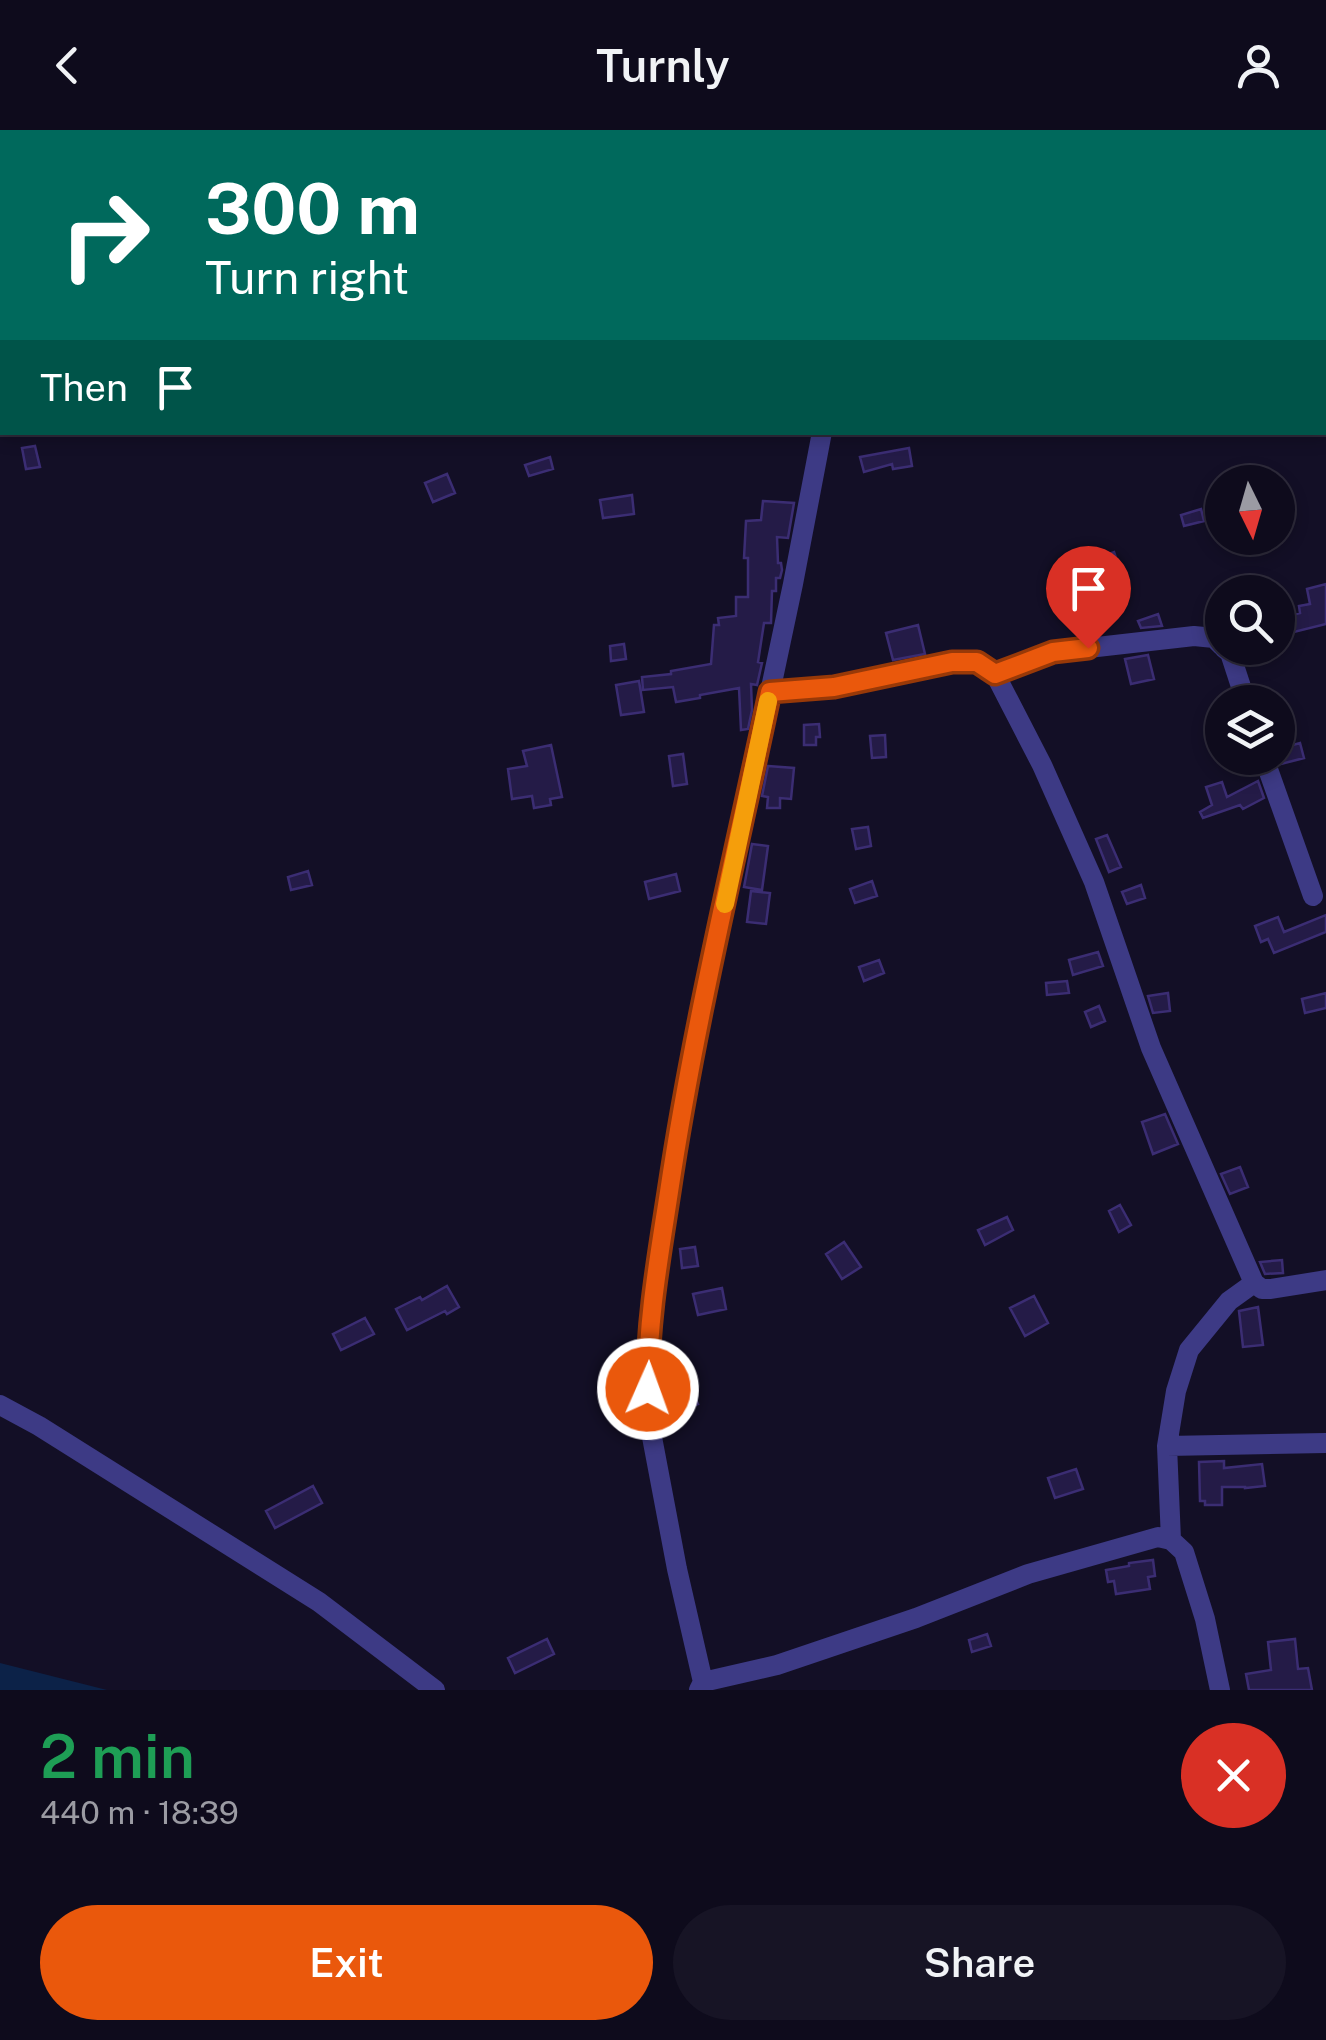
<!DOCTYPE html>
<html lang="en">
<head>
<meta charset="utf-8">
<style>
	:root { --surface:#0e0b1c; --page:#171425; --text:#f1f3f6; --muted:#9b9ba3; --line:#2e2b3b; --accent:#ea580c }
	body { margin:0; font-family:"Public Sans",sans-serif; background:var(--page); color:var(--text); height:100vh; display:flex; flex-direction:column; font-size:38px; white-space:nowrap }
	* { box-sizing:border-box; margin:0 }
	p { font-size:32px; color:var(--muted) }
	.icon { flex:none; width:55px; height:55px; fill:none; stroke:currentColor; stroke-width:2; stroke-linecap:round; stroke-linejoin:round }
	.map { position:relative; height:1560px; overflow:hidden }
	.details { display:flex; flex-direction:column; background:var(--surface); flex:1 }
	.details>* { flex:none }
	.top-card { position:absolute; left:0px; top:0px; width:1328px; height:305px; box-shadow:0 5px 15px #0003,0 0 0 2px var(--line); background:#00695c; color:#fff; overflow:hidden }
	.needle { width:65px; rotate:175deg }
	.controls { position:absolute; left:1205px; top:335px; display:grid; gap:20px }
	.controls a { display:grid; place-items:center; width:90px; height:90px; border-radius:50%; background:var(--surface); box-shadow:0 5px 15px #0003,0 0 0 2px var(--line); font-size:50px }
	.pin { position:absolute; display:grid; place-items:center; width:85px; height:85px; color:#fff; margin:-102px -42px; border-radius:50% 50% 50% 0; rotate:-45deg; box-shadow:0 0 10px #0007 }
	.pin .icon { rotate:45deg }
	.me { position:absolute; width:110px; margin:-55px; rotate:2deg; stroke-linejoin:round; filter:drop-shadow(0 0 8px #0008) }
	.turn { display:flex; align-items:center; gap:35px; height:210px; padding:0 40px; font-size:45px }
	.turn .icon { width:130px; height:130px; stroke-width:2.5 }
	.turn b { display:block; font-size:70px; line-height:85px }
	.then { display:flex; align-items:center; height:95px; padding:0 40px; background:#0003; gap:20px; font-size:38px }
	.round { display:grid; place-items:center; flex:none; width:105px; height:105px; border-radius:52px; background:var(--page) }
	.overview { display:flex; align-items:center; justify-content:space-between; height:170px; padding:0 40px }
	h1 { font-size:60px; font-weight:600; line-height:75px; color:#1e9e55 }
	.action { display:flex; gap:20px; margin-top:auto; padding:20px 40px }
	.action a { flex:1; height:115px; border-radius:60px; background:var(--accent); color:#fff; font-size:40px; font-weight:600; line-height:115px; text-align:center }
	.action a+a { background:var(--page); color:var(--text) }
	header { display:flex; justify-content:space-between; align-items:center; height:130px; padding:0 40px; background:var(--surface); font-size:45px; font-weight:600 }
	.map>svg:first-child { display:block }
</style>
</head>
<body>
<header><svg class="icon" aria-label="back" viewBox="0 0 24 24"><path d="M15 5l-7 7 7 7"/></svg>Turnly<svg class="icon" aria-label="person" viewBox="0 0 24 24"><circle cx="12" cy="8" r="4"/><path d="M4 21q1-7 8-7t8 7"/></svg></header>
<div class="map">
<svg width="1326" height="1560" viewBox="0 0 1326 1560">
	<rect width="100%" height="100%" fill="#130f26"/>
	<!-- water -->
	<path fill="#0c2248" d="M0,1533l107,27h-107z"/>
	<!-- building -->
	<path fill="#241b47" stroke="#3b2d73" stroke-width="2.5" d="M35,316l5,21 -14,2 -4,-21z
		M909,318l3,18 -19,3 -1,-5 -28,8 -4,-15z
		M550,327l3,12 -24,7 -4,-11z
		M447,344l8,19 -22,9 -8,-19z
		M632,365l2,19 -31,4 -3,-18z
		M763,371l31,2 -6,35 -11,-1 1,26h3l1,7 -2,8h-4v13h-4l-1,32h-7l-6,39 4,1 -5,22 -6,-1 1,26 -4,19 -7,1 -2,-42 -39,7v3l-24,4 -3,-15 -30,3 -1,-13 29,-3v-3l40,-7 3,-39h5l-1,-7 18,-2v-19h12v-39h-4l2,-37 15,-1z
		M1201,379l3,12 -20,5 -3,-11z
		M1114,422l6,18 -12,4 -5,-18z
		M1326,454v40l-48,12v-18l22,-5 -1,-7 11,-2 -3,-15z
		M1158,484l4,12 -21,2 -3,-7z
		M918,495l7,29 -32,6 -7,-27z
		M624,514l2,15 -15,2 -1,-15z
		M1148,525l6,24 -23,5 -6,-25z
		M639,551l5,31 -23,3 -5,-30z
		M819,594l1,13h-4v8h-12v-20z
		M885,605l1,22 -14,1 -2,-22z
		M1300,613l4,15 -23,6 -3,-15z
		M551,615l11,52 -12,2 1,6 -17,3 -2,-12 -20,3 -4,-30 19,-3 -4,-15z
		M683,624l4,30 -14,2 -4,-30z
		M768,636l26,2 -3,31 -11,-1v10h-13l1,-11 -6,-1z
		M1258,651l6,17 -21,11 -3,-4 -37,13 -3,-6 12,-7 -6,-18 16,-5 5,15z
		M868,697l3,19 -15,3 -4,-20z
		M1107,705l14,32 -12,5 -13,-33z
		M752,714l16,2 -6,44 -18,-3z
		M308,741l4,14 -21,5 -3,-13z
		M676,744l4,17 -31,8 -4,-17z
		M872,751l5,15 -22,7 -5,-14z
		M1141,755l4,13 -18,6 -5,-12z
		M751,761l19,2 -4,31 -19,-2z
		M1326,785v17l-52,21 -6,-14 -7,3 -6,-16 23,-9 6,15z
		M1098,822l5,14 -30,9 -4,-15z
		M879,830l5,13 -20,8 -5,-14z
		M1067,851l2,12 -22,2 -1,-12z
		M1168,863l2,18 -17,2 -5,-17z
		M1326,863v15l-21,5 -3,-14z
		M1099,876l6,15 -14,6 -6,-15z
		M1165,984l13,30 -25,10 -11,-32z
		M1240,1037l8,20 -18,7 -9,-20z
		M1120,1075l11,20 -12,7 -10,-21z
		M1007,1087l6,13 -28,15 -7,-15z
		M844,1112l17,25 -19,12 -16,-25z
		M695,1117l3,19 -16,2 -2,-19z
		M1282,1130l1,13 -18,1 -5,-12z
		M447,1156l12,21 -12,7 -2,-3 -38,19 -11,-21 24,-12 2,3z
		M722,1158l4,21 -28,6 -5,-21z
		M1034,1166l14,27 -23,13 -15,-28z
		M1258,1177l5,38 -20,2 -4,-36z
		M365,1188l9,16 -33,16 -8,-16z
		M687,1250l11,24 -25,10 -11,-24z
		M1224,1331v7l38,-4 3,22 -20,2v-1h-23v18h-17v-4h-5l-1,-39z
		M1076,1339l7,20 -28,9 -7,-20z
		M313,1356l9,17 -47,25 -9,-17z
		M1153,1430l2,16 -7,1 2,12 -34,5 -2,-13 -6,1 -2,-12 23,-4v-3z
		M987,1504l4,12 -19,6 -3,-12z
		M547,1509l7,15 -39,19 -7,-15z
		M1295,1509l3,30 10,-1 4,22h-63l-3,-16 25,-4 -3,-28z"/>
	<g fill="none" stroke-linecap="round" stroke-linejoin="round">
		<!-- minor -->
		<path stroke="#3d3a85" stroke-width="20" d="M893,2v-2
			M1224,518l6,5 16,49
			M995,544l58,-22 141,-16 20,2 8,8
			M770,562l63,-5 118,-25 26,-1 18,13 47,91 52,117 57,166 103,235 8,6h9l55,-9
			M1264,628l49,138
			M0,1275l39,21 280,176 116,88
			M1167,1316l159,-3
			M1171,1410l-4,-94 9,-55 13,-41 40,-49 25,-18
			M703,1552l74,-17 139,-47 112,-44 130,-37 13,3 13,12 21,67 15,71
			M699,1560l4,-8 -26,-113 -29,-153 -1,-54 10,-84 24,-166 112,-528 29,-152"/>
	</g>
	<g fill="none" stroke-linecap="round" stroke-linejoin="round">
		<!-- route casing -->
		<g stroke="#983908" stroke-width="25">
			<path id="route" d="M648,1259c-1,-66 11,-132 21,-197 25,-168 66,-334 101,-500l64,-5 118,-25h25l18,12 58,-22 35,-4"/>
		</g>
		<!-- route -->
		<use href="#route" stroke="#ea580c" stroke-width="18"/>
		<!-- slow -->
		<path stroke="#f59e0b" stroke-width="18" d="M725,774l43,-203"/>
	</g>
</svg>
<div class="controls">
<a><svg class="needle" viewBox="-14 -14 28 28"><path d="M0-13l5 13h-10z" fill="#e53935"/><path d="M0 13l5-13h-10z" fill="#9b9ba3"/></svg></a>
<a><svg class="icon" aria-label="search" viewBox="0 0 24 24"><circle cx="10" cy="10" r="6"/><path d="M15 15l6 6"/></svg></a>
<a><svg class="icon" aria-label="layers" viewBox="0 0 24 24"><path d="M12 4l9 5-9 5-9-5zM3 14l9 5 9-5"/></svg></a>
</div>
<div class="pin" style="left:1088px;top:518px;background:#d93025"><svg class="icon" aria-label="arrive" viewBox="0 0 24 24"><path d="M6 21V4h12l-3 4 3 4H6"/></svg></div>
<svg class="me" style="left:648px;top:1259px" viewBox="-20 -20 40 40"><circle r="17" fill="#ea580c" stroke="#fff" stroke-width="3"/><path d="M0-11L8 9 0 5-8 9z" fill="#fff"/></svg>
<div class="top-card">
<div class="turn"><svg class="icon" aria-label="right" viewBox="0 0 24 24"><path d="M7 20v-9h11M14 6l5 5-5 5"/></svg><div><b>300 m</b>Turn right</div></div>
<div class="then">Then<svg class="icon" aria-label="arrive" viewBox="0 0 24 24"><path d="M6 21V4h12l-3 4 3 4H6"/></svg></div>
</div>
</div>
<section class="details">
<div class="overview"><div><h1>2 min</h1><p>440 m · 18:39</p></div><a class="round" style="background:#d93025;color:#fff"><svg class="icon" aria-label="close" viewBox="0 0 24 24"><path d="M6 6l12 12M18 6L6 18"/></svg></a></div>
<div class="action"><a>Exit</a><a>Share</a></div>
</section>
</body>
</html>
